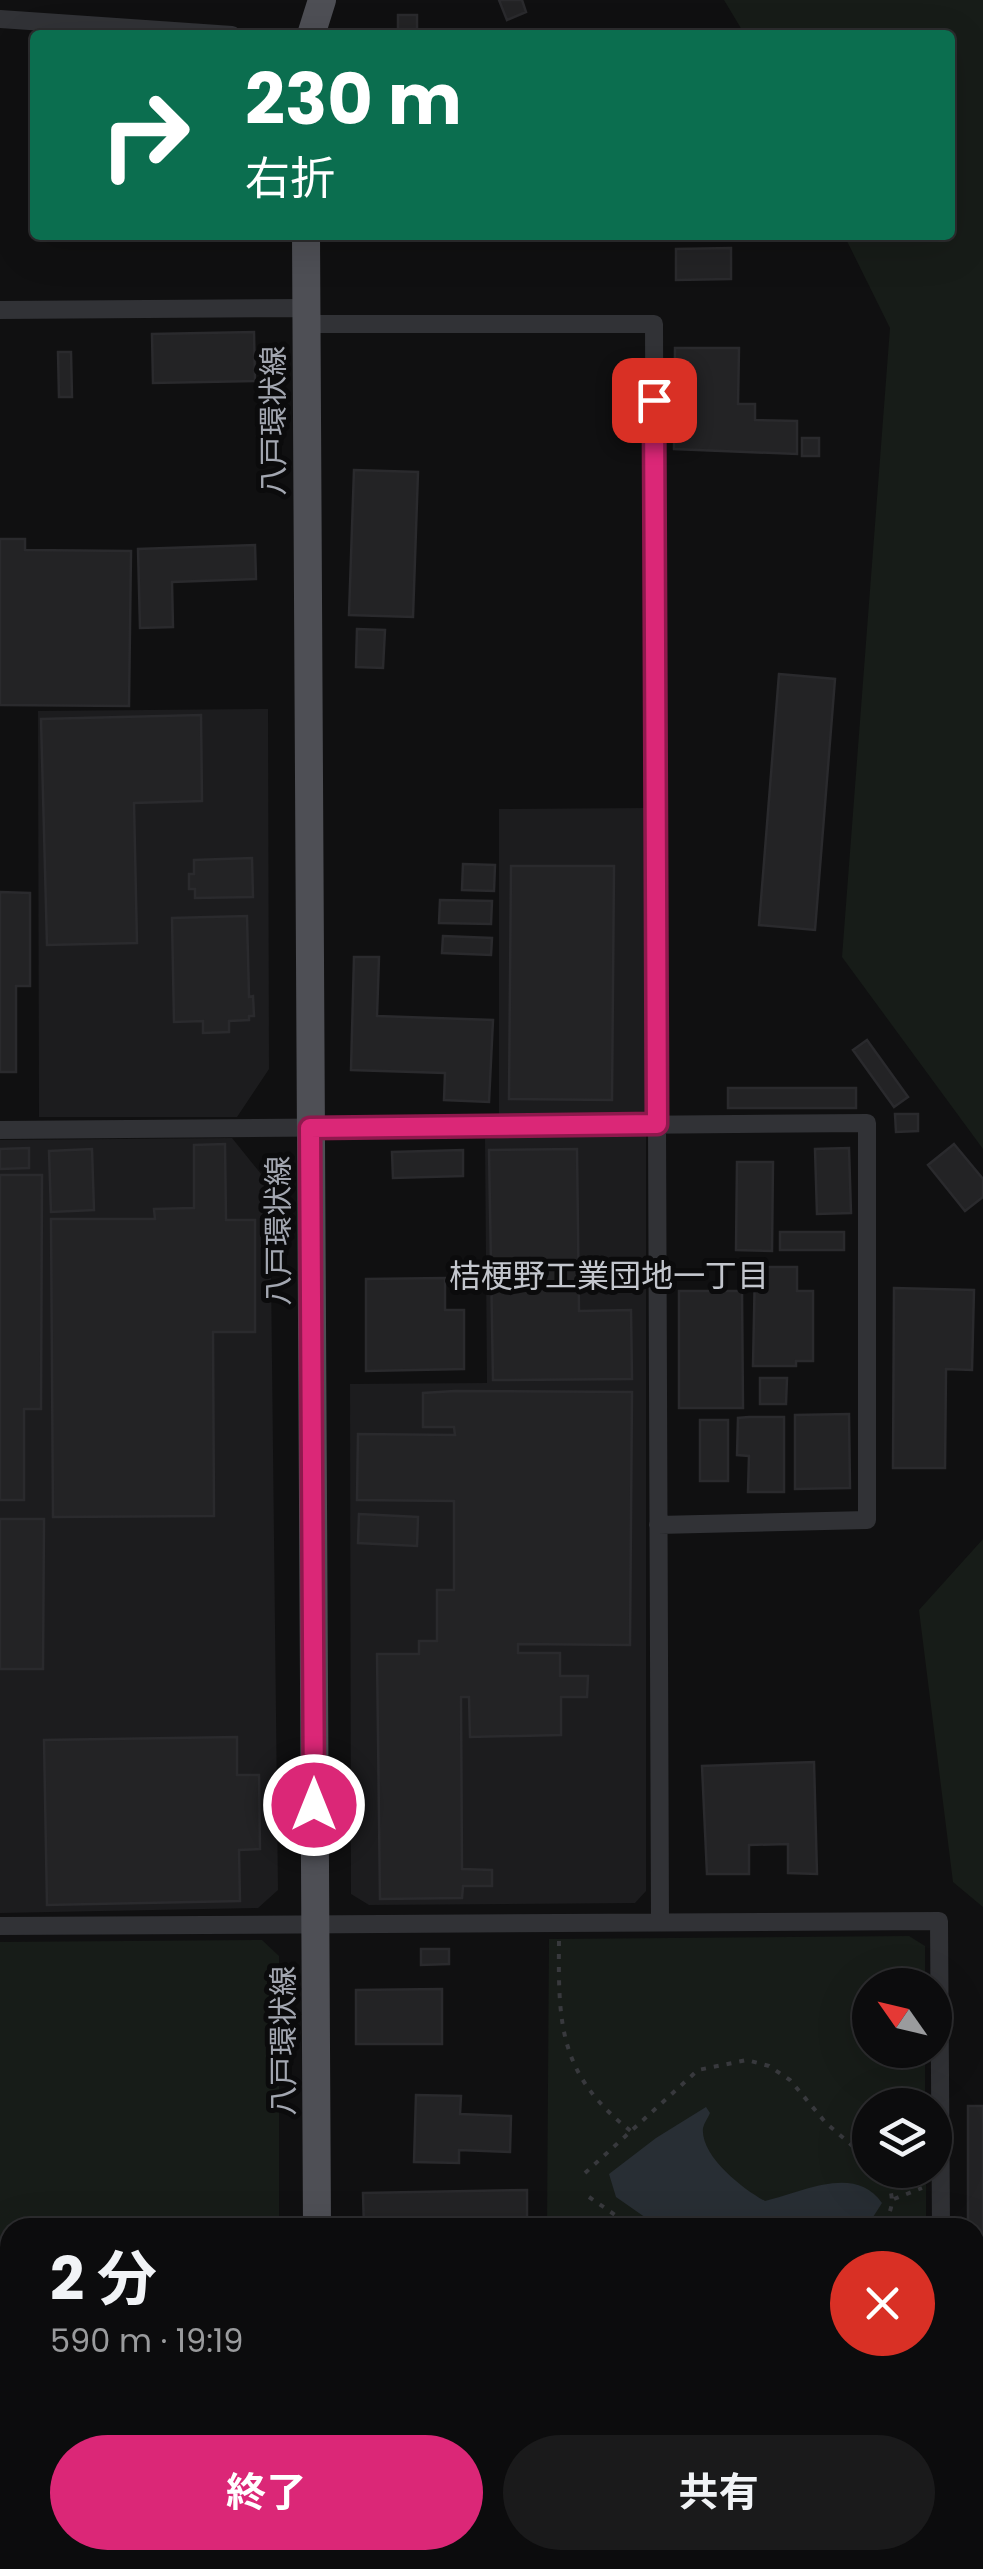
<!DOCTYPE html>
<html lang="ja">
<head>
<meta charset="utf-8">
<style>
	:root { --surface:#0c0c0d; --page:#1a1a1b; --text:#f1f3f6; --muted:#9a9b9d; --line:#2c2c2e; --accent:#db2777 }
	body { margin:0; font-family:Poppins,"Noto Sans JP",sans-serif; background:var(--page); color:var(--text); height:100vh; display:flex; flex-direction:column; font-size:38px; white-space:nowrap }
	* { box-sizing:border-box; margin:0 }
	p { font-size:32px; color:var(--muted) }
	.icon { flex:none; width:55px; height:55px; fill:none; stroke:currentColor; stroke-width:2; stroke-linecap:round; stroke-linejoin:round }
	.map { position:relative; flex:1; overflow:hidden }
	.drawer { position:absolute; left:0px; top:2218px; width:985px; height:352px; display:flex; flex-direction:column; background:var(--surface); border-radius:30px 30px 0 0; box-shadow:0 10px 40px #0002,0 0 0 2px var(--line) }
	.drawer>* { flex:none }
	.hud { position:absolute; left:30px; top:30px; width:925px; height:210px; border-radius:10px; box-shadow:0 10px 40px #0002,0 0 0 2px var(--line); background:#0b6e4f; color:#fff; overflow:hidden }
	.needle { width:65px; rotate:304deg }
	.fabs { position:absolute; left:852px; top:1968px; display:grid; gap:20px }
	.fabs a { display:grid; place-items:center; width:100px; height:100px; border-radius:50%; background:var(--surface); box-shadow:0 10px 40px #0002,0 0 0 2px var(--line); font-size:50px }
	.pin { position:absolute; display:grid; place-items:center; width:85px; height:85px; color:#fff; margin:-42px; border-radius:20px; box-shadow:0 5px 15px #0006 }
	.me { position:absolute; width:110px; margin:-55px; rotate:0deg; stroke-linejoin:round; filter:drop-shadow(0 0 8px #0008) }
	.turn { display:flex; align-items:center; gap:35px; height:210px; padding:0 50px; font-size:45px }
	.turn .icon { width:130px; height:130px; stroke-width:2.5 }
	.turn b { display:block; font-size:70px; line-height:85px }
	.round { display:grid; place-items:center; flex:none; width:105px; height:105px; border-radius:52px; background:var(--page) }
	.summary { display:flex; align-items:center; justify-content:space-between; height:170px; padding:0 50px }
	h1 { font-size:60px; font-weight:700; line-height:75px }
	.button { display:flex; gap:20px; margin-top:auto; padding:20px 50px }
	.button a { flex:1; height:115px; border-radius:60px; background:var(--accent); color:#fff; font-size:40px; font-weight:700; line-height:115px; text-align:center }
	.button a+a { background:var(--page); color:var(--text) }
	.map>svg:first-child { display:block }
</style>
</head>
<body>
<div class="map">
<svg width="983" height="2569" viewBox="0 0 983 2569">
	<rect width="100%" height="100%" fill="#101011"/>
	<!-- built -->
	<path fill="#1c1c1e" d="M268,709l1,360 -32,48h-198l-1,-406z
		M646,808v1083l-11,12 -266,2 -18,-11 -1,-510 137,-1 -2,-244 14,-1v-329z
		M232,1138l38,47 8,705 -20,18 -258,5v-773z"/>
	<!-- green -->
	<path fill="#171c18" d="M724,0h259v1149l-141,-192 48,-629 -46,-93h106v-200h-205z
		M983,1539v368l-30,-25 -34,-272z
		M909,1936l16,10v39h-55v65h55v55h-55v65h56v57l-379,1 2,-289z
		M262,1940l17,16v271l-269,1v332h163l-7,9h-166v-627z"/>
	<!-- water -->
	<path fill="#282e34" d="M706,2107l4,6c-2,5 -6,10 -7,15 -3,28 41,62 62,73 39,-9 90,-37 117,2l-16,25 -207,-1 -43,-30 -7,-23 47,-36z"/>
	<!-- building -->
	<path fill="#232325" stroke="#2a2a2d" stroke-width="2.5" d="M499,0h23l4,12 -19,8z
		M398,15h19v20h-19z
		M731,248v31l-55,1v-31z
		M254,332l1,49 -102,2 -1,-49z
		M675,348h64l-1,56h17v16l42,1v33l-123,-5z
		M58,352h13l1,45h-13z
		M802,438h17v18h-17z
		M354,470l64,2 -5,145 -64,-2z
		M0,539h25v11l106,1 -2,155 -129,-1z
		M255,545l1,34 -84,3 1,45 -33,1 -2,-79z
		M357,629l28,1 -2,38 -27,-1z
		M779,674l56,5 -20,251 -56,-5z
		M201,715l1,86 -68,2 3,140 -90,2 -6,-226z
		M252,858l1,39 -58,1v-9h-6v-15h5v-14z
		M463,864l32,1 -1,26 -32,-1z
		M511,866h103l-2,234 -103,-1z
		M0,892l30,1v93h-14v86h-16z
		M440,900l52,1 -1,23 -52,-1z
		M247,916l2,81 4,-1 1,20h-5v4l-20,1v11l-26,1v-12l-29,1 -2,-104z
		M443,936l49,2 -1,17 -49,-2z
		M354,957h25l-2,59 116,4 -4,82 -45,-2 1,-27 -94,-3z
		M867,1040l41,57 -14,10 -41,-57z
		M728,1088h128v20h-128z
		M895,1114h23v17l-22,1z
		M225,1144l1,76h29v112h-42l1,184 -161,1 -2,-298h104l-1,-10 40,-1v-63z
		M954,1144l29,35v18l-18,14 -37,-46z
		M29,1148v20l-29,1v-20z
		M849,1148l2,65 -34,1 -2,-65z
		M92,1149l2,61 -43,2 -2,-61z
		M577,1149l2,162 52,-1 1,69 -139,1 -4,-230z
		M463,1150v26l-70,2 -1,-26z
		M737,1162h36l-1,89 -36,-1z
		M0,1175h42l-1,234h-17v91h-24z
		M780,1232h64v18h-64z
		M755,1267h42v24h16v70h-17v5h-43z
		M445,1278v32h19v59l-98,2v-92z
		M894,1288l80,2 -2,80 -26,-1 -1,99h-52z
		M679,1291h63l1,117h-64z
		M760,1378h27l-1,26h-26z
		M455,1391l177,1 -2,253 -112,-1v9h42v23h28l-1,21h-26v38l-91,2 -1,-40h-8l1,172 30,1v16h-29l-1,12 -82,1 -3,-245h42v-13h18v-51h17v-89l-97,-1 1,-66 97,1 -1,-8h-31v-34z
		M849,1414l1,74 -55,1v-74z
		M749,1417h35v75h-36l1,-36 -12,-1 1,-37z
		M700,1420h28v61h-28z
		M359,1514l59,3 -1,29 -59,-3z
		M0,1519h44l-1,150h-43z
		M237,1737v38h22l1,74 -21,1 1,51 -193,4 -3,-165z
		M814,1762l3,112 -29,-1v-29l-39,1v29h-42l-5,-108z
		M421,1949h28v15l-28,1z
		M442,1989v55h-86v-54z
		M416,2095l45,1 -1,18 51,2 -1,36 -51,-2v13l-45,-1z
		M968,2106h15v146h-8v-24h-7z
		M527,2190v38h-163l-1,-35z"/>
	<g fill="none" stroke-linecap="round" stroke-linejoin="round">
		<!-- path -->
		<path stroke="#38393d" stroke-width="4" stroke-dasharray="5 8" stroke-linecap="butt" d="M559,1941c-1,86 1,135 73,191
			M880,2170c14,22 17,35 1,58
			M585,2173l113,-103 49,-10 22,6 21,14 36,43 44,38
			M589,2197l45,31
			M894,2199l28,-11"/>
		<!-- minor -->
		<path stroke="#313236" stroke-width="18" d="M0,19l232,16
			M0,310l305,-2
			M305,324h349l6,1597
			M0,1130l867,-7v397l-209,5
			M0,1926l939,-5 2,307
			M944,2560v9"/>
		<!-- primary -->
		<path stroke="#4e4f55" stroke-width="28" d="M311,35l11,-35
			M306,235l11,1993
			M318,2560v9"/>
	</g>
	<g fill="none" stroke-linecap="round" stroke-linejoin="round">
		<!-- route casing -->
		<g stroke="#8e194d" stroke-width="25">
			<path id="route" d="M314,1805l-4,-677 347,-4 -3,-724"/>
		</g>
		<!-- route -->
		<use href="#route" stroke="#db2777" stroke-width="18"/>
	</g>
	<g text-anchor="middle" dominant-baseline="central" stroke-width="10" stroke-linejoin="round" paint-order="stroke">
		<!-- street labels -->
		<g font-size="30" fill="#a3a7b1" stroke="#0b0b0c">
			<text transform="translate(273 421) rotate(-90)">八戸環状線</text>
			<text transform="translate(278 1231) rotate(-90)">八戸環状線</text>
			<text transform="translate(283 2041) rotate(-90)">八戸環状線</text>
		</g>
		<!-- neighbourhood labels -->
		<g font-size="32" fill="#c3c6cd" stroke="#0b0b0c">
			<text x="609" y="1275">桔梗野工業団地一丁目</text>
		</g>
	</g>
</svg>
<div class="fabs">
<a><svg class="needle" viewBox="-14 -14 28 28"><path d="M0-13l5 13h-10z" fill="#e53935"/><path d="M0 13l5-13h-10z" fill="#9a9b9d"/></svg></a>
<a><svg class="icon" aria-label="layers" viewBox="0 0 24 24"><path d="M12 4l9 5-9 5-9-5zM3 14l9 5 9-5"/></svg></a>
</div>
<div class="pin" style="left:654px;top:400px;background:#d93025"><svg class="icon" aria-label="arrive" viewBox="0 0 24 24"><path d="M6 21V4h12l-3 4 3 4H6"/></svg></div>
<svg class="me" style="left:314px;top:1805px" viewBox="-20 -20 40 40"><circle r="17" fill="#db2777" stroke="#fff" stroke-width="3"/><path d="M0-11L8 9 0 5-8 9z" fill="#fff"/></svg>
<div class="hud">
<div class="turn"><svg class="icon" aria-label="right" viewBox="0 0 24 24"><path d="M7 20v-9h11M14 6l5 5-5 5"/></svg><div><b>230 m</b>右折</div></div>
</div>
<section class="drawer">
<div class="summary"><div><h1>2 分</h1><p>590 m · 19:19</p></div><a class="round" style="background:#d93025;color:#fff"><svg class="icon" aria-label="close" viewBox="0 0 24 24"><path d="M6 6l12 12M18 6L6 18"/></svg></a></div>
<div class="button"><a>終了</a><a>共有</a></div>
</section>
</div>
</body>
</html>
